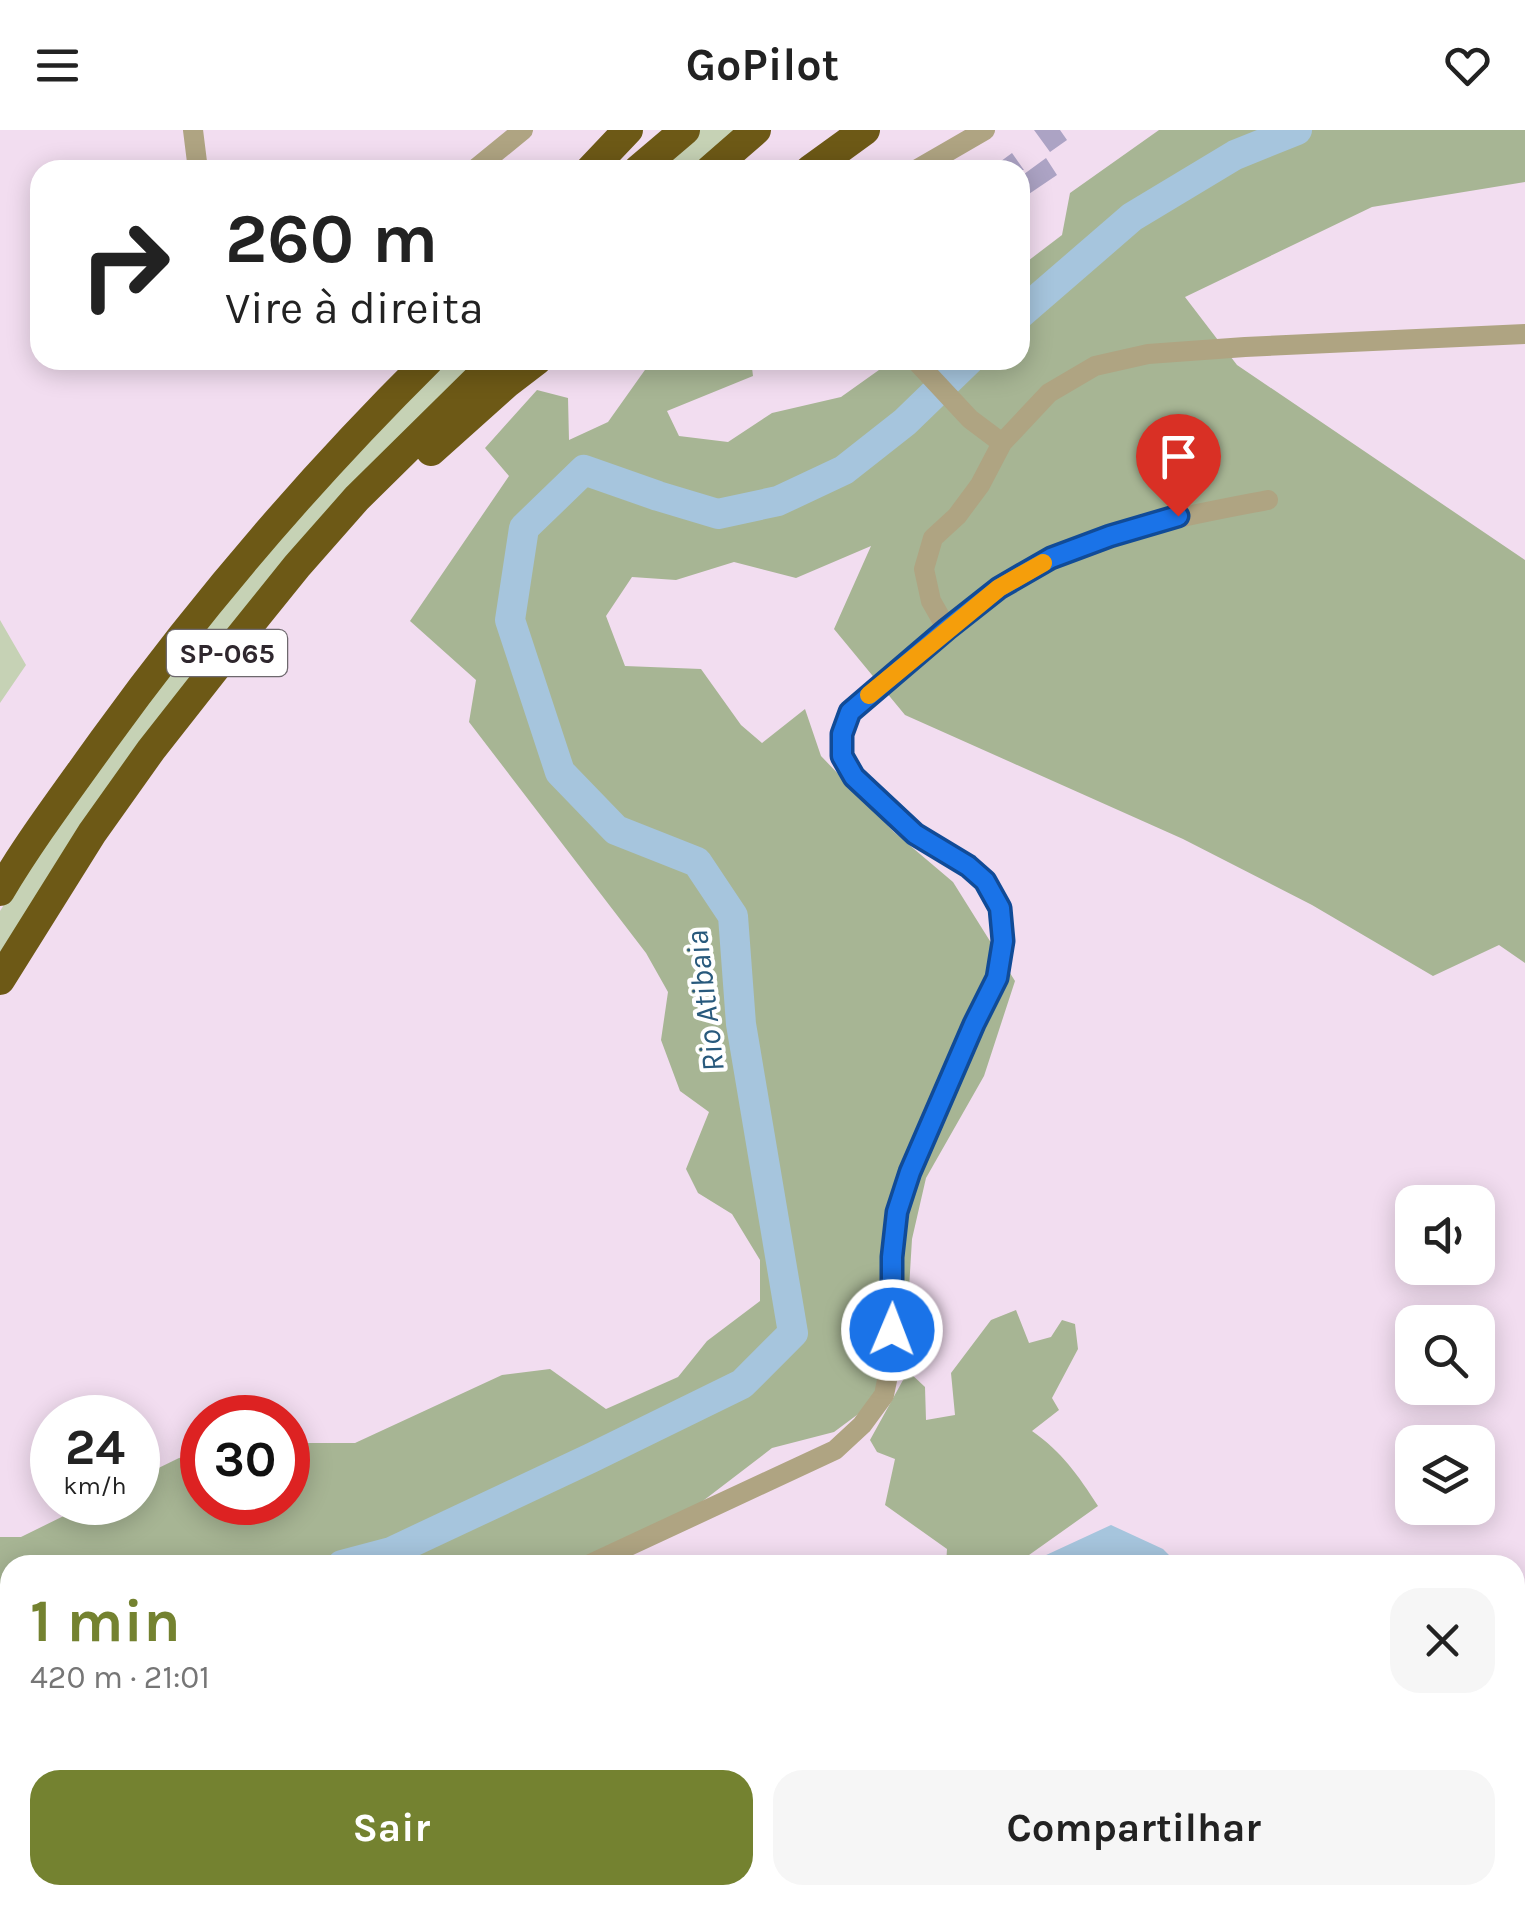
<!DOCTYPE html>
<html lang="pt">
<head>
<meta charset="utf-8">
<style>
	:root { --surface:#fff; --page:#f6f6f6; --text:#222; --muted:#767676; --accent:#748230 }
	body { margin:0; font-family:Karla,sans-serif; background:var(--page); color:var(--text); height:100vh; display:flex; flex-direction:column; font-size:38px; white-space:nowrap }
	* { box-sizing:border-box; margin:0 }
	p { font-size:32px; color:var(--muted) }
	.icon { flex:none; width:55px; height:55px; fill:none; stroke:currentColor; stroke-width:2; stroke-linecap:round; stroke-linejoin:round }
	.map { position:relative; flex:1; overflow:hidden }
	.sheet { position:absolute; left:0px; top:1425px; width:1525px; height:350px; display:flex; flex-direction:column; background:var(--surface); border-radius:30px 30px 0 0; box-shadow:0 5px 25px #0003 }
	.sheet>* { flex:none }
	.hud { position:absolute; left:30px; top:30px; width:1000px; height:210px; border-radius:30px; box-shadow:0 5px 25px #0003; background:#fff; color:var(--text); overflow:hidden }
	.buttons { position:absolute; left:1395px; top:1055px; display:grid; gap:20px }
	.buttons a { display:grid; place-items:center; width:100px; height:100px; border-radius:20px; background:var(--surface); box-shadow:0 5px 25px #0003; font-size:50px }
	.speed { position:absolute; left:30px; top:1265px; display:flex; gap:20px; font-size:50px; font-weight:700; text-align:center }
	.speed>* { display:grid; place-content:center; width:130px; height:130px; border-radius:50%; background:var(--surface); box-shadow:0 5px 25px #0003; line-height:1 }
	.speed small { font-size:25px; font-weight:400 }
	.speed .limit { border:15px solid #d22; background:#fff; color:#111 }
	.pin { position:absolute; display:grid; place-items:center; width:85px; height:85px; color:#fff; margin:-102px -42px; border-radius:50% 50% 50% 0; rotate:-45deg; box-shadow:0 0 10px #0007 }
	.pin .icon { rotate:45deg }
	.me { position:absolute; width:110px; margin:-55px; rotate:1deg; stroke-linejoin:round; filter:drop-shadow(0 0 8px #0008) }
	.turn { display:flex; align-items:center; gap:35px; height:210px; padding:0 30px; font-size:45px }
	.turn .icon { width:130px; height:130px; stroke-width:2.5 }
	.turn b { display:block; font-size:70px; line-height:85px }
	.round { display:grid; place-items:center; flex:none; width:105px; height:105px; border-radius:30px; background:var(--page) }
	.headline { display:flex; align-items:center; justify-content:space-between; height:170px; padding:0 30px }
	h1 { font-size:60px; font-weight:700; line-height:75px; color:var(--accent) }
	.button { display:flex; gap:20px; margin-top:auto; padding:20px 30px }
	.button a { flex:1; height:115px; border-radius:30px; background:var(--accent); color:#fff; font-size:40px; font-weight:700; line-height:115px; text-align:center }
	.button a+a { background:var(--page); color:var(--text) }
	header { display:flex; justify-content:space-between; align-items:center; height:130px; padding:0 30px; background:var(--surface); font-size:45px; font-weight:700 }
	.map>svg:first-child { display:block }
</style>
</head>
<body>
<header><svg class="icon" aria-label="menu" viewBox="0 0 24 24"><path d="M4 6h16M4 12h16M4 18h16"/></svg>GoPilot<svg class="icon" aria-label="heart" viewBox="0 0 24 24"><path d="M12 20l-8-8c-3-5 5-10 8-4 3-6 11-1 8 4z"/></svg></header>
<div class="map">
<svg width="1525" height="1775" viewBox="0 0 1525 1775">
	<rect width="100%" height="100%" fill="#f2ddf0"/>
	<!-- green -->
	<path fill="#c6d2b5" d="M699,0h36l-46,40h-37z
		M443,230h35l-113,111 -365,486v-46l50,-79 180,-241z
		M0,490l26,45 -26,38z"/>
	<!-- forest -->
	<path fill="#a7b594" d="M1159,0h366v52l-153,25 -187,90 52,68 288,195v403l-26,-18 -66,31 -121,-71 -129,-66 -278,-124 -71,-86 37,-83 -75,32 -62,-16 -58,18 -44,-3 -26,39 19,50 76,3 40,56 21,18 43,-34 16,47 73,76 59,50 62,99 -31,95 -58,102 -14,61 -7,116 -40,54 -31,23 -62,16 -77,59 -92,58h-593v330h199l8,10h-217v-368h21l69,-34 48,-1v-24l41,-20 23,-4v48h86v-59h67l147,-68 48,-6 56,40 72,-32 29,-36 53,-40v-41l-28,-46 -34,-21 -12,-24 23,-57 -29,-21 -19,-51 7,-48 -22,-39 -177,-231 7,-42 -66,-59 99,-145 -24,-28 52,-58 31,8 1,42 39,-18 44,-62h99l2,16 -86,35 12,25 49,6 44,-29 69,-16 52,-37h127v-93l42,-32 8,-42z
		M1016,1180l13,33 22,-6 11,-17 13,4 3,25 -26,49 7,12 -27,21c30,21 46,44 66,75l-83,59h-69l1,-16 -62,-44 10,-46 -18,-7 -7,-12 38,-69 17,16 1,33 29,-5 -4,-42 40,-53z
		M1525,1487v288h-392l-6,-10h388v-276z"/>
	<!-- water -->
	<path fill="#a6c5dd" d="M1111,1395l52,24 10,10 15,6h-155l11,-9z"/>
	<g fill="none" stroke-linecap="round" stroke-linejoin="round">
		<!-- river -->
		<path stroke="#a6c5dd" stroke-width="30" d="M1020,184l112,-97 103,-62 62,-25
			M342,1435l49,-13 200,-94 151,-74 51,-51 -52,-309 -8,-108 -36,-54 -81,-32 -56,-58 -50,-152 14,-92 60,-58 74,26 60,18 60,-13 66,-31 61,-48 64,-62
			M43,1775l2,-10"/>
	</g>
	<!-- building -->
	<path fill="#aca3c4" d="M1034,0h26l7,10 -17,12z
		M1012,23l12,17h-35z
		M1046,28l11,17 -37,25v-23z"/>
	<g fill="none" stroke-linecap="round" stroke-linejoin="round">
		<!-- minor -->
		<path stroke="#afa482" stroke-width="20" d="M193,0l5,40
			M474,40l49,-40
			M916,40l69,-40
			M915,230l55,59 32,24
			M947,499l-16,-28 -7,-32 9,-31 24,-22 23,-31 22,-42 47,-50 46,-27 53,-12 97,-7 280,-13
			M588,1435l247,-115 27,-25 22,-30 7,-34 3,-61 -2,-43 5,-45 13,-40 64,-148 23,-47 6,-36 -3,-33 -15,-27 -16,-15 -54,-31 -61,-58 -12,-21v-22l8,-22c60,-52 130,-121 202,-154 68,-31 143,-44 216,-58
			M398,1765l18,10"/>
		<!-- motorway -->
		<path stroke="#6d5916" stroke-width="30" d="M590,40l38,-40
			M638,40l47,-40
			M710,40l46,-40
			M810,40l55,-40
			M431,321l76,-68 30,-23
			M0,761c31,-52 68,-101 103,-150 98,-136 207,-263 326,-381
			M0,850l92,-147 59,-83 88,-112 58,-72 60,-68 140,-138"/>
	</g>
	<g fill="none" stroke-linecap="round" stroke-linejoin="round">
		<!-- route casing -->
		<g stroke="#114b97" stroke-width="25">
			<path id="route" d="M892,1200v-73l5,-45 13,-40 64,-148 23,-46 6,-37 -3,-33 -15,-27 -17,-15 -53,-32 -61,-57 -12,-21v-22l8,-22 97,-83 52,-41 52,-30 59,-22 68,-20"/>
		</g>
		<!-- route -->
		<use href="#route" stroke="#1a73e8" stroke-width="18"/>
		<!-- slow -->
		<path stroke="#f59e0b" stroke-width="18" d="M869,565l130,-107 44,-25"/>
	</g>
	<g text-anchor="middle" dominant-baseline="central" stroke-width="8" stroke-linejoin="round" paint-order="stroke">
		<!-- shield labels -->
		<rect fill="#fff" stroke="#6d686d" stroke-width="2.5" x="167" y="500" width="120" height="46" rx="8"/>
		<g font-size="28" font-weight="bold" fill="#2f272e">
			<text x="227" y="523">SP-065</text>
		</g>
		<!-- water labels -->
		<g font-size="32" font-style="italic" fill="#28597c" stroke="#fff">
			<text transform="translate(705 871) rotate(-97)">Rio Atibaia</text>
		</g>
	</g>
</svg>
<div class="buttons">
<a><svg class="icon" aria-label="sound" viewBox="0 0 24 24"><path d="M4 9h4l5-4v14l-5-4H4zM17 9q2 3 0 6"/></svg></a>
<a><svg class="icon" aria-label="search" viewBox="0 0 24 24"><circle cx="10" cy="10" r="6"/><path d="M15 15l6 6"/></svg></a>
<a><svg class="icon" aria-label="layers" viewBox="0 0 24 24"><path d="M12 4l9 5-9 5-9-5zM3 14l9 5 9-5"/></svg></a>
</div>
<div class="speed"><div>24<small>km/h</small></div><div class="limit">30</div></div>
<div class="pin" style="left:1178px;top:386px;background:#d93025"><svg class="icon" aria-label="arrive" viewBox="0 0 24 24"><path d="M6 21V4h12l-3 4 3 4H6"/></svg></div>
<svg class="me" style="left:892px;top:1200px" viewBox="-20 -20 40 40"><circle r="17" fill="#1a73e8" stroke="#fff" stroke-width="3"/><path d="M0-11L8 9 0 5-8 9z" fill="#fff"/></svg>
<div class="hud">
<div class="turn"><svg class="icon" aria-label="right" viewBox="0 0 24 24"><path d="M7 20v-9h11M14 6l5 5-5 5"/></svg><div><b>260 m</b>Vire à direita</div></div>
</div>
<section class="sheet">
<div class="headline"><div><h1>1 min</h1><p>420 m · 21:01</p></div><a class="round"><svg class="icon" aria-label="close" viewBox="0 0 24 24"><path d="M6 6l12 12M18 6L6 18"/></svg></a></div>
<div class="button"><a>Sair</a><a>Compartilhar</a></div>
</section>
</div>
</body>
</html>
